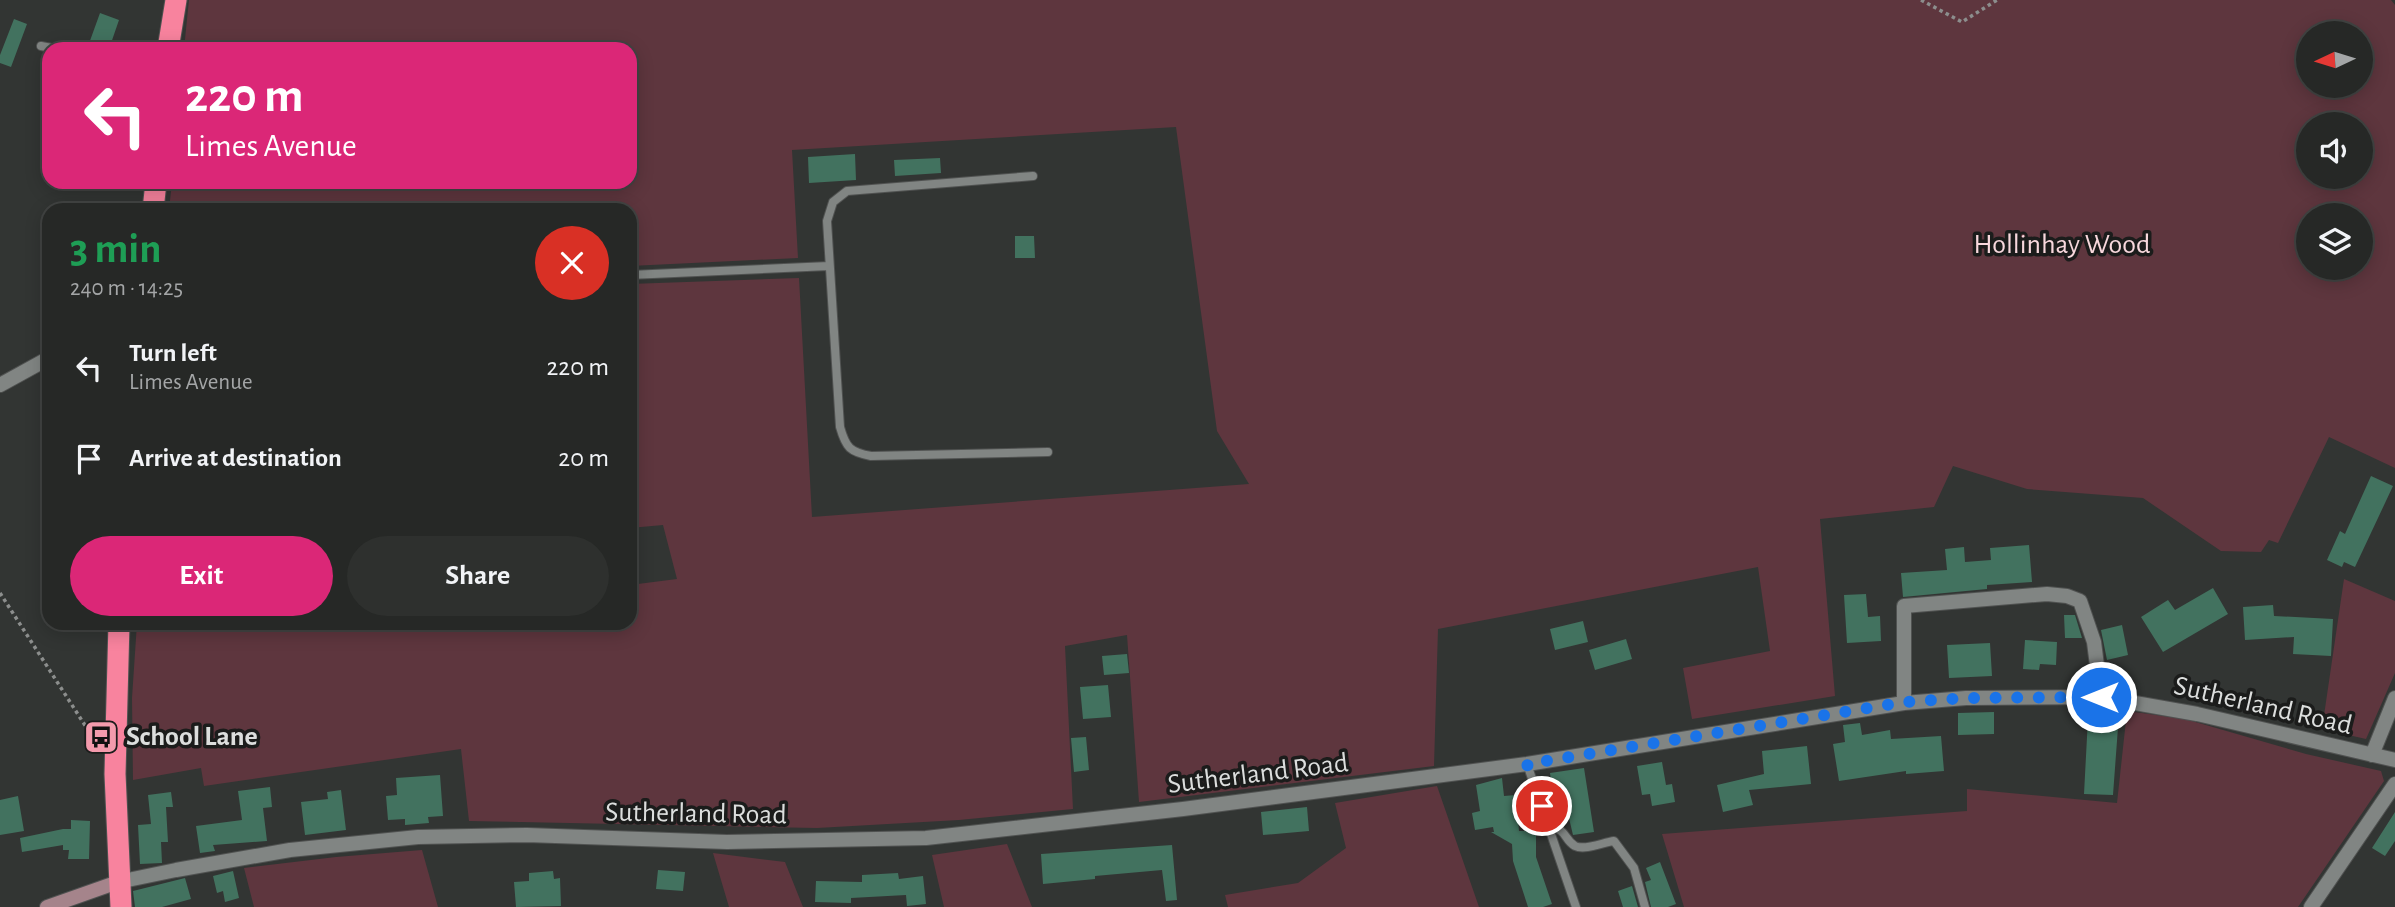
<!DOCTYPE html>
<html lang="en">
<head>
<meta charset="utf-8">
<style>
	:root { --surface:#262826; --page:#2e302e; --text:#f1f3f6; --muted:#a4a6a7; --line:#424443; --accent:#db2777 }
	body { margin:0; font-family:"Alegreya Sans",sans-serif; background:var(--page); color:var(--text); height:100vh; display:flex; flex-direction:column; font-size:26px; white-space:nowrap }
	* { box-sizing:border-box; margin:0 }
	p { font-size:23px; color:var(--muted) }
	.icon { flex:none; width:38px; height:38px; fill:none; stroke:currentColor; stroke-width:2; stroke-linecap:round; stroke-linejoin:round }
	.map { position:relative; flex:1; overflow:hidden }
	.sheet { position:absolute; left:42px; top:203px; width:595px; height:427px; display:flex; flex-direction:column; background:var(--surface); border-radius:21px; box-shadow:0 4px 18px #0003,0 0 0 2px var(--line) }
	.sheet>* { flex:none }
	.top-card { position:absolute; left:42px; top:42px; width:595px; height:147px; border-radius:21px; box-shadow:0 4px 18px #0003,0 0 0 2px var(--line); background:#db2777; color:#fff; overflow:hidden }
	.needle { width:46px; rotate:266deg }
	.buttons { position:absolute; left:2296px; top:21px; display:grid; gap:14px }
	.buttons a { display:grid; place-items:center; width:77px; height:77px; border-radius:50%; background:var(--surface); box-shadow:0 4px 18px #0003,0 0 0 2px var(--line); font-size:35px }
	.pin { position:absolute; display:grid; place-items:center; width:60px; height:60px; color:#fff; margin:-30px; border:4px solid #fff; border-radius:50%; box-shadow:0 2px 7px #0007 }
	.me { position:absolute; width:77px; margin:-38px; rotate:270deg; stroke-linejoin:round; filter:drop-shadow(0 0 5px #0008) }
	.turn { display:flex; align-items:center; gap:24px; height:147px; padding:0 28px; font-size:32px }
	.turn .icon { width:91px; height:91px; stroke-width:2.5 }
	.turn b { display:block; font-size:49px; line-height:60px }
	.round { display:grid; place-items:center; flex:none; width:74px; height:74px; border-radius:37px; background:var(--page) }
	.overview { display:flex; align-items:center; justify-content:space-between; height:119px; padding:0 28px }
	h1 { font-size:42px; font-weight:600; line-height:52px; color:#1e9e55 }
	.cta { display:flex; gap:14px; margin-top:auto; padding:14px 28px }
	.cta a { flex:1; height:80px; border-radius:42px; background:var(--accent); color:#fff; font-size:28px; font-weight:600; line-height:80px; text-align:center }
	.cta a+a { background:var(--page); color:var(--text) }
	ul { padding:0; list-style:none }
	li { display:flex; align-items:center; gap:21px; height:91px; padding:0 28px }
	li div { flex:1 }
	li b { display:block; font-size:26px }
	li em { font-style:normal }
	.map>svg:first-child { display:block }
</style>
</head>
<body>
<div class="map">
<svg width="2395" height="907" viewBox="0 0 2395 907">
	<rect width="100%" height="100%" fill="#323533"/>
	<!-- green -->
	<path fill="#5e363e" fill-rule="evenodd" d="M189,0h2202l4,5v463l-66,-31 -51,106 -9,-3 -8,12 -40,-1 -78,-53 -116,-9 -74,-23 -19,41 -114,12 15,177 -143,23 -9,-51 87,-17 -12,-84 -320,62 -4,137 -295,36 -12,-167 -62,11 8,163 -114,11 -142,8 -348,-7 -8,-72 -257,37 -3,-18 -68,12 -1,-82 5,-75h281l8,6 4,-6h200v-38l47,-6 -14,-54 -33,3v-244l169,-6 13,239 437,-33 -32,-53 -41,-304 -384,23 6,108 -168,8v-56h-461l3,-28h458v-133h-446zM2308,33h53v53h-53zM2308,124h53v53h-53zM2308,215h53v53h-53z
		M2344,579l51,22v72l-29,66 -44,-10z
		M2127,711l58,8 121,35 75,17 3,10 -86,126h-614l-22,-73 305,-23v-22l150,14z
		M1437,786l42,121h-251l-3,-12 73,-12 48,-35 -11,-45z
		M1007,844l25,63h-88l-12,-52z
		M422,850l16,57h-184l-10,-39 92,-11z
		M713,853l72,9 18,45h-74z"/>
	<!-- building -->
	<path fill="#42725f" d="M100,13l19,7 -10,29h-22z
		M14,19l13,5 -16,43 -11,-4v-8z
		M855,154l1,26 -47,3 -1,-26z
		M940,158l1,15 -46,3 -1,-16z
		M1015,236h19l1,22h-20z
		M2371,476l22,10 -38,81 -11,-5 -2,5 -15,-7 13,-29 5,3z
		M2029,545l3,37 -45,3v4l-84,8 -2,-24 46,-3 -2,-21 19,-2 1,15 26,-2 -1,-12z
		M2213,588l15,26 -65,38 -22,-35 27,-17 7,10z
		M1866,594l2,23 12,-1 1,25 -34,2 -3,-48z
		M2273,605l1,11 59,3 -2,37 -38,-2 1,-17 -49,3 -2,-33z
		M2064,615h11l7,23h-17z
		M1583,621l5,21 -33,8 -5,-21z
		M2122,625l6,30 -21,5 -6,-30z
		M1626,639l6,20 -37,11 -6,-20z
		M2025,640l32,2 -1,23 -16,-1 -1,6 -16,-1z
		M1990,643l2,33 -43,2 -2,-33z
		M1127,654l2,19 -25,2 -2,-19z
		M1108,685l3,32 -28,2 -3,-32z
		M1994,712v22l-36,1v-22z
		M2103,713l16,1 -6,81 -29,-1 4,-76 15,1z
		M1860,723l2,12 28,-5 1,9 50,-3 3,35 -38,3v-3l-67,10 -6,-37 12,-2 -2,-17z
		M1086,737l3,33 -15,2 -3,-34z
		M1807,746l4,38 -62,6 4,15 -30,7 -6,-27 47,-11 -2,-23z
		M1662,762l4,23 6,-1 3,18 -23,4 -2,-12 -8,1 -5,-29z
		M1584,768l10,64 -21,3 -5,-21 -12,2 -6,-43z
		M440,775l3,41 -15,1 1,6 -24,2v-6l-17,1 -2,-24 11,-1 -1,-17z
		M1502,778l2,18 12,-1 3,36h17v26l16,47 -9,3h-15l-15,-46 -1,-17 -21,-12h3l-1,-5 -18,3 -3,-17 8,-2 -4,-26z
		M270,787l2,20 -9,1 4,33 -54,4 2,6 -15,2 -4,-27 46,-6 -4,-29z
		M341,790l5,40 -41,5 -4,-33 27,-3 -1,-7z
		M171,792l2,15h-7l2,35h-7l1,21 -22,1 -2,-39 13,-1 -3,-29z
		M18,796l6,35 -24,4v-35z
		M1307,807l2,24 -46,4 -2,-23z
		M2395,812v29l-10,15 -13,-8z
		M71,820l19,1 -1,38h-21l1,-9h-6v-5l-41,7 -2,-14 43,-9h8z
		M1172,845l5,55 -11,1 -4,-31 -67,6v3l-52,5 -2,-30z
		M1660,862l16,42 -8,3h-17l-6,-25 6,-2 -5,-12z
		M658,870l27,2 -2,19 -27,-2z
		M233,871l6,27 -14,4 -2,-11 -6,2 -4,-17z
		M553,871l1,8 6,-1 1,28 -45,1 -2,-25 15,-1v-8z
		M898,873l1,6 24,-3 3,28 -19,2 -1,-11 -55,3v5l-36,-1 1,-21 46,1v-7z
		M185,878l6,21 -29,8h-27l-2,-16z
		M1632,886l6,21h-15l-5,-16z"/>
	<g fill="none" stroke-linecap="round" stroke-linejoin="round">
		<!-- lane casing -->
		<g stroke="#505251" stroke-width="10">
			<path id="lane" d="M41,46l16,3
				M1033,176l-186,15 -14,11 -6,19 13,206c6,21 10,25 31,29l177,-4
				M630,275l199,-9
				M1527,764l49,143
				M1549,827c19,2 14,12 26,19 10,5 29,-4 39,-5l20,27 11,39"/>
		</g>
		<!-- street casing -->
		<g stroke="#505251" stroke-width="16">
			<path id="street" d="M0,385l49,-27
				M1904,703v-97l143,-12 20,2 13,5 14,41 7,55
				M2372,755l23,-57
				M118,882l58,-12 114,-20 128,-13 109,-2 200,7 199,-4 257,-29 344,-45 377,-61 62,-5 135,-1 96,17 198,46
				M2311,907l84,-123"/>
		</g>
		<!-- secondary casing -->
		<g stroke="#505251" stroke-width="16">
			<path id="secondary" d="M47,907l71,-25"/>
		</g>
		<!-- highway casing -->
		<g stroke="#505251" stroke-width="23">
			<path id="highway" d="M168,49l8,-49
				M153,210l3,-28
				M119,623l-4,151 6,133"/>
		</g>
		<!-- path -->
		<path stroke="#8c8e8d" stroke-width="3.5" stroke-dasharray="3.5 3.5" stroke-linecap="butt" d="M1921,0l41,22 35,-22
			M0,593l97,151"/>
		<!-- lane -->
		<use href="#lane" stroke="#818583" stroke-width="8"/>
		<!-- street -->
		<use href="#street" stroke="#818583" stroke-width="14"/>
		<!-- secondary -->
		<use href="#secondary" stroke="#a5848b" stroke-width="14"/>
		<!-- highway -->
		<use href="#highway" stroke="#f8839e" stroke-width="21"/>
	</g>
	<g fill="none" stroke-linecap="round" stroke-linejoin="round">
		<!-- route -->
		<path stroke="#1a73e8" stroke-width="12" stroke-dasharray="0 21.6" d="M1542,806l-15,-42 377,-62 62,-4 135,-1"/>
	</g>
	<!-- icons -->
	<defs>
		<g id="bus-square" transform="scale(1.75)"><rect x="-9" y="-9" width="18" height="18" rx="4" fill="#f39aac" stroke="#1b1c1b"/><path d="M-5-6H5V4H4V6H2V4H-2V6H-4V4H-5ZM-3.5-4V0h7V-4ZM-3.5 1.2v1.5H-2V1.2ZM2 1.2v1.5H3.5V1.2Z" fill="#111"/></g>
	</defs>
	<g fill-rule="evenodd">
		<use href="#bus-square" x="101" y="737"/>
	</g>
	<g text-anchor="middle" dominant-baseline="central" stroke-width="7" stroke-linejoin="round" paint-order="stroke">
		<!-- park labels -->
		<g font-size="28" fill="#f8d8dd" stroke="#1b1c1b">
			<text x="2062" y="245">Hollinhay Wood</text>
		</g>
		<!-- street labels -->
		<g font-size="28" fill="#dcdedd" stroke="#1b1c1b">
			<text transform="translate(2263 706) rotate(13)">Sutherland Road</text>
			<text transform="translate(1258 774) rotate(-7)">Sutherland Road</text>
			<text transform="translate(696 814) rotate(1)">Sutherland Road</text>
		</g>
		<!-- poi labels -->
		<g font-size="28" font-weight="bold" fill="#dcdedd" stroke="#1b1c1b" text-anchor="start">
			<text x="126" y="737">School Lane</text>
		</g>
	</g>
</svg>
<div class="buttons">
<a><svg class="needle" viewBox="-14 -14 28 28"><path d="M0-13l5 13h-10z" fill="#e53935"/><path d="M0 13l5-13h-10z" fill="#a4a6a7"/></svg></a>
<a><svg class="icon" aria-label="sound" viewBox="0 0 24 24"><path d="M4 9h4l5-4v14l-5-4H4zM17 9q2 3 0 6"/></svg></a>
<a><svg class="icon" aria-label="layers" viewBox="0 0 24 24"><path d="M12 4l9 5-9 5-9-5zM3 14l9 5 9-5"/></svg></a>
</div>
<div class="pin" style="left:1542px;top:806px;background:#d93025"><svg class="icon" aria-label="arrive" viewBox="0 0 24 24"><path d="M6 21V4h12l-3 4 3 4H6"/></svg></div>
<svg class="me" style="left:2101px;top:697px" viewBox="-20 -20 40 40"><circle r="17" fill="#1a73e8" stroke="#fff" stroke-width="3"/><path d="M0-11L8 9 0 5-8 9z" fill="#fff"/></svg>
<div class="top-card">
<div class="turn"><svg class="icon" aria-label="left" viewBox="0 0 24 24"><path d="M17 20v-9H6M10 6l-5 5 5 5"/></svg><div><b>220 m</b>Limes Avenue</div></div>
</div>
<section class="sheet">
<div class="overview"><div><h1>3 min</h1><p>240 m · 14:25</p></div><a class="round" style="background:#d93025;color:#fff"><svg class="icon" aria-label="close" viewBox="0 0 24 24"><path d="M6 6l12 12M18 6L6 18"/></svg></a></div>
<ul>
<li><svg class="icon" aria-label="left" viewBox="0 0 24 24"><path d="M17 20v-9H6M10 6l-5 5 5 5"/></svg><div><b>Turn left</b><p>Limes Avenue</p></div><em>220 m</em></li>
<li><svg class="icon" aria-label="arrive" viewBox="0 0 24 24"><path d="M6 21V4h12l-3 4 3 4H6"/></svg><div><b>Arrive at destination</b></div><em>20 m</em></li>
</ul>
<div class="cta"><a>Exit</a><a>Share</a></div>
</section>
</div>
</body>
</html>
